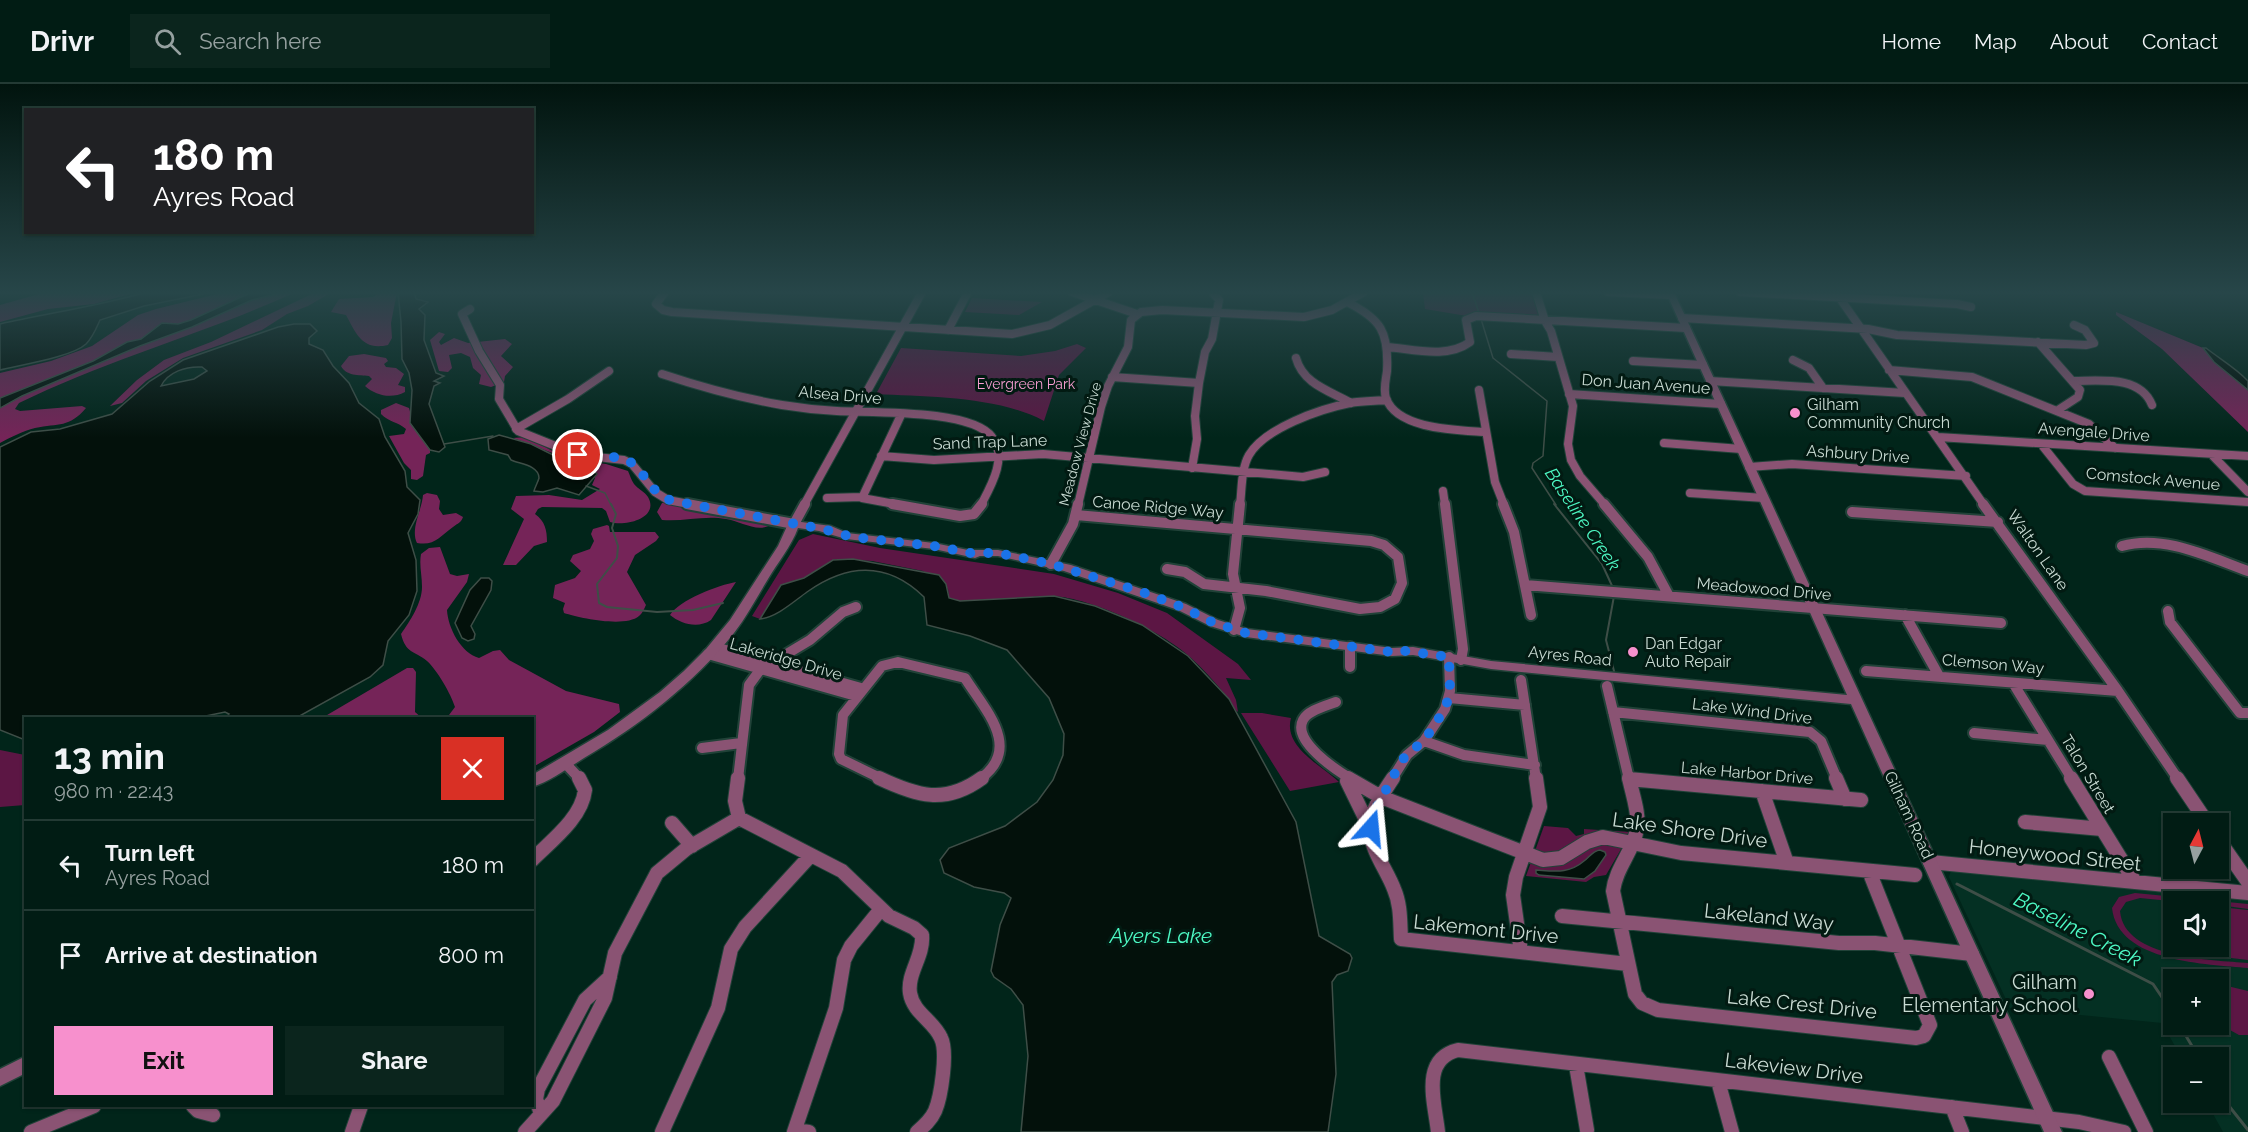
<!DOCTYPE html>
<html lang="en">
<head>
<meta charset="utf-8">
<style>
	:root { --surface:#011c14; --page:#0b251d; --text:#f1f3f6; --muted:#96a1a0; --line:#233a34; --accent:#f790cd }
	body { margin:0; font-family:Raleway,sans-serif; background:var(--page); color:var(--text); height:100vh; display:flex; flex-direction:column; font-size:22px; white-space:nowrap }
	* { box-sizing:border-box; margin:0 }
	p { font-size:20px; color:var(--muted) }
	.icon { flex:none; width:33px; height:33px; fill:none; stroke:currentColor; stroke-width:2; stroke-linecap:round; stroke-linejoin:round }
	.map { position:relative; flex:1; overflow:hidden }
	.side { position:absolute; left:24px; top:633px; width:510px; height:390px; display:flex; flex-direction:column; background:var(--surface); border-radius:0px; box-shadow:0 2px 4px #0004,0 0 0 2px var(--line) }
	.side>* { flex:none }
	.top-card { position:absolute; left:24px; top:24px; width:510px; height:126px; border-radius:0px; box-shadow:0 2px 4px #0004,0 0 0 2px var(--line); background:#202124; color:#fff; overflow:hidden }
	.needle { width:39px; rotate:7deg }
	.fabs { position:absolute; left:2163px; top:729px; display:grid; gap:12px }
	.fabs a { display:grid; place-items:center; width:66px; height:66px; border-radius:0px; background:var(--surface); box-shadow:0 2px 4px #0004,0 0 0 2px var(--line); font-size:30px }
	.pin { position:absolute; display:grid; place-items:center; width:51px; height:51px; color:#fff; margin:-26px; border:3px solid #fff; border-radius:50%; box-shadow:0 2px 6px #0007 }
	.me { position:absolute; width:66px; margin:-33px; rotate:18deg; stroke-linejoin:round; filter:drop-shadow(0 0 4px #0008) }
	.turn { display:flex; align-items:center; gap:21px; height:126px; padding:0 30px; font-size:27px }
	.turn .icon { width:78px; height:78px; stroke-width:2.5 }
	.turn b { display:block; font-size:42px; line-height:51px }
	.round { display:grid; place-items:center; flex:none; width:63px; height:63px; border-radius:0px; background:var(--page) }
	.summary { display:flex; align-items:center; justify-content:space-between; height:102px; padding:0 30px }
	h1 { font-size:36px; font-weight:700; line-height:45px }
	.action { display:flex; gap:12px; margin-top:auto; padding:12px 30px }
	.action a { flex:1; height:69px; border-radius:0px; background:var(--accent); color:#111; font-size:24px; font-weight:700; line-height:69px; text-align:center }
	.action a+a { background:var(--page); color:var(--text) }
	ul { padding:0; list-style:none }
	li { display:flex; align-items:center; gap:18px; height:90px; padding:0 30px; border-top:2px solid var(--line) }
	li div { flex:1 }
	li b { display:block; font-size:22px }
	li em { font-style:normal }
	header { display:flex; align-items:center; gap:36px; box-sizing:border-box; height:84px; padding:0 30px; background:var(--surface); border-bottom:2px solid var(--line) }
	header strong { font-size:28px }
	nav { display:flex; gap:33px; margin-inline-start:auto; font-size:21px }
	.search { width:420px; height:54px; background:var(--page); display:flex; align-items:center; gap:15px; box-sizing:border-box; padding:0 21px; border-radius:0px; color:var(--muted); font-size:22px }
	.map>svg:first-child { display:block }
</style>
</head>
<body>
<header>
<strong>Drivr</strong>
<div class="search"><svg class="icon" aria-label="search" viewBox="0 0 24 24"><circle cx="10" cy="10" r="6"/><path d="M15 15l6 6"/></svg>Search here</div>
<nav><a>Home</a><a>Map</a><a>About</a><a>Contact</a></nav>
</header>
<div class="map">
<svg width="2248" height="1048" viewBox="0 0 2248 1048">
	<rect width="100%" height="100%" fill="#01251a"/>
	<!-- built -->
	<path fill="#043023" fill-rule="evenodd" d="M1951,786l297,28v234h-25l-16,-29 11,-1v-44l-37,-1 -19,-34 -152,-15 -61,-131zM2174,818h44v44h-44zM2174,896h44v44h-44z"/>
	<!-- green -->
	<path fill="#5c1644" d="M1423,208h110l6,24h-72l-42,-7z
		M972,214l70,4 -23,13 -54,-3z
		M1077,260l9,4 -27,27 -15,46c-47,-25 -115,-24 -168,-27l25,-46 120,8 34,-5z
		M813,450l67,14 174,26 64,19 49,20 71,51 13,16 -25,-2 10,22 2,12c-5,-4 -7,-10 -11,-15 -11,-14 -24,-28 -37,-40 -28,-26 -99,-59 -137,-61 -24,-1 -85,12 -104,2l-1,-9 -25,-18 -51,-10 -33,-2 -6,1 -29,18 -23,7 -21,34 -8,-3 47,-76z
		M1241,629h21l29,5c-8,29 30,47 48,64l-49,9z
		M0,666l25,5v50l-25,2z
		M1544,742l24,2 8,8 8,-2v-5l47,3 -25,43 -12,2 -8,5 -60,-6z
		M2135,809l113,11v5l-29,-4 -1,-3h-38l-40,-4 -14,4 -6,9c4,48 93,49 128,52v5c-40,-4 -130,-5 -136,-60l7,-11z
		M2219,823l29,3v50l-42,-5 -5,-8 17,-1z
		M2219,900l29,7v44h-9l-20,-11z"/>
	<!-- forest -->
	<path fill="#752458" d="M46,208h91l-43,12 -46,5 -48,13v-17z
		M225,208h71c-90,41 -187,67 -277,111l-4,6 5,2 62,-5 4,2c-17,20 -27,15 -51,20 -12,3 -24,9 -35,15v-70l51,-12 41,-15 46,-31 18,-6z
		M316,208h16l-24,14 -21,8 -25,16 -79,28 -37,23 -24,22 -12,3 27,-26 27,-20 47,-18z
		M381,208h16l-6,31 1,15 -4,7c-26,6 -32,-12 -42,-30l-15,-3 8,-13 34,-2z
		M2116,228l87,36 11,14 34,28v42l-86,-83 -46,-34z
		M439,248l6,2 -6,8 2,3 13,-7 14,5 37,-4 7,5 -11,12 12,11 -8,9 -1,6 -13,5 -12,-3 2,-9 -8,-7 -3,-11 -9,-4 -12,2 3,13 -4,4 -9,-1 -9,-31z
		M364,270l22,4 2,3 -4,3 2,3 10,1 8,6 -6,11 7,2v5c-13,7 -29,4 -40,-6l7,-7 -3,-3c-10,-1 -23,0 -28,-10l8,-10z
		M396,319l13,5 5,18 16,21v6l-4,2 -3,21 -6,4 -6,-1v-9l-7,-7 -15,-27 15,-2 2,-5c-8,-7 -17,-7 -25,-15v-4z
		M526,353l42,22 38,5 22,7c2,4 3,9 6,13 4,5 11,8 14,13 12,21 -23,30 -38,25l-4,-11 -4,-3 -60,-1 -4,2 -3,5c10,7 12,16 12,28l-13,4 -18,19h-13l21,-46 -13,-10 5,-13 33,-1 33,5 18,-11 -8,-4 3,-7 -11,-10 -11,-3 -18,-11 -42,-16z
		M427,409l10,2 3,6 -1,8 4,6 13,-2 7,4c-2,6 -5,6 -10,10 -14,10 -18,19 -36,16 -7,-14 5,-33 6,-48z
		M662,419h12l98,21c-14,10 -31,-3 -46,-5 -22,-4 -43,3 -64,1l-5,-8z
		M607,441l2,1 1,6h45l4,5 -3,4 -21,14 -8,17 19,33c-2,4 -4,9 -7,11 -14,12 -59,2 -75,-3l-1,-4 2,-6 -12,-5 2,-13 20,-7 6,-7 -11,-10 3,-6 17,-6 4,-8 -3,-7 2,-5z
		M440,463l10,27 7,2 12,-2 -2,8 -20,28c1,18 14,43 32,48l14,-7 7,-1 9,10 57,31 53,13 1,8 -26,20 -61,35 -1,-49h-94l11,-3 6,-8c-4,-13 -18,-37 -28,-46 -13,-11 -21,-7 -26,-27 9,-13 21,-31 21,-47 0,-12 -3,-22 -1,-33l8,-6z
		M736,498l-25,38c-13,9 -30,4 -41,-5 9,-15 49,-30 66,-33z
		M407,584h6l3,4 -1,40 7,6h-100z"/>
	<!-- water -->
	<path fill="#03110b" stroke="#3e4e47" stroke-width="1.5" fill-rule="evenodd" d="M147,208h66l-69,14 -44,14c-4,9 -7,17 -14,24 -14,13 -66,21 -86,26v-46c49,-11 99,-18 147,-32z
		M252,208h32l-32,8 -60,27 -52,19 -118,50 -22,12v-10l93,-37 34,-19 14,-3 21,-16 16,1 13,-4z
		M398,208h16l2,7 12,3 -9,7 6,6 -1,25 12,33 8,3 -10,5 6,2 -6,3 -5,18 16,43 -6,5 -9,-2 -20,-27 2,-33 -3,-17 -7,-14 -1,-37z
		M294,240h16l7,7 -8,7v6l14,6 10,16 16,17 10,20 20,16 6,18 20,34 2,16 13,13 -2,14 -10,19 8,27 1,31 -8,24 -21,26 -5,24 -13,12 -74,41h-71l4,-4 -4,-2 -29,6h-170l-1,22 -25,-10v-283l31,-15 29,-3 52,-15 38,-33 33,-21 95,-33zM202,283l5,4 -13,8 -33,7c7,-14 25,-20 41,-19z
		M2203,264h3c14,11 30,20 42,33v9l-34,-28z
		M499,351l32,9 42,21 20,5 4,4 -18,21 -22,-7 -14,4 -9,-1c1,-4 4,-9 5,-13 0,-13 -20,-14 -28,-18l-3,-5 -19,-5 -1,-11z
		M853,475l86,16 7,9 3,14 11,3 94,-5 41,10 47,19 46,31 41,43 67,123 23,114 31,18 2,4 -4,13 -11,4 -5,7 4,92 -8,58h-307l7,-76 -5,-51 -12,-16 -17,-12 -3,-6 9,-46 11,-27 -7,-5 -30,-6 -30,-14 -4,-13 9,-12 56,-22 32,-24 16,-22 10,-25 1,-21 -15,-36 -42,-48 -37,-14 -43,-11 -3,-28c-36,-35 -76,-34 -117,-5 -14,10 -30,25 -47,27l21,-34 23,-7 29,-18z
		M481,494h8l3,3 -1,9 -20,36 4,8 -1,5 -6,2 -6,-3 -7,-15 15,-33z
		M1600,766l5,2 1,3 -11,16 -11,8 -45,-4 -3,-2v-3c18,1 33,4 48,-9 6,-4 8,-10 16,-11z"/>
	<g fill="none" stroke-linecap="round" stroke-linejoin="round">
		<!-- stream-far2 -->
		<path stroke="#3e4e47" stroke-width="1.5" d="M1472,208l7,21
			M1481,235l12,39 54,43 -4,55 -10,7 -1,5 24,37
			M444,360l49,-8
			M586,402l19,7 6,12"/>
		<!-- stream-far1 -->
		<path stroke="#3e4e47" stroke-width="2" d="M611,420l5,10 -4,14 6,18 -1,12 -20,26 2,19 8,4 50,5 36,-2 30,-7
			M1554,420l48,60 11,24
			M1614,512l-8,44 8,31"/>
		<!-- stream -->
		<path stroke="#3e4e47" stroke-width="3" d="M1957,800l196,100 21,31
			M2179,940l20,34
			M2229,1022l19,24"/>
		<!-- minor-far2 casing -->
		<g stroke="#214238" stroke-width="10">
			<path id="minor-far2" d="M665,208l-9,12 7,6 9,2 340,22 38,-9 59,-33
				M1072,208l65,22
				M1536,208l9,29 6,10 22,75 -5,38 3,16 9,16 25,29
				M1608,208l63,3
				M1740,208l217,12 14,3
				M1839,213l145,208
				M1347,218c34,17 42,30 40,69 -1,8 -4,18 -1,27 11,32 73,32 100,34
				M470,225l-8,5 17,37 21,34 -1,14 19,32 60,24 46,5 8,4 23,28 13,8 26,5
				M1682,234l186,11 29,6 189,10 8,-2 -9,-13 -11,-5
				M948,246l20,-38
				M2038,258l42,48 -2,7 -20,13
				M1387,263c26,2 60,12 83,-5l-4,-22 10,-4 210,12
				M1511,270l47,3
				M1296,274c7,26 34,33 55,45
				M1793,276l16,8 14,20
				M1633,277l70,4
				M1889,286l83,7 117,47 26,24
				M662,290c39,13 79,24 120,31 18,3 36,5 55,6 34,2 134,-2 155,26 16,20 -1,49 -11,68
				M1112,293l87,6
				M1710,297l195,12
				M2073,297c27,0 67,-6 79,24
				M1479,306l16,92 9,23
				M1569,310l152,10
				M516,345l52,-30 41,-28
				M1938,353l310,19
				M1664,359l77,6
				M2041,360l32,40 12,7 163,11
				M2211,370l37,38
				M881,372l53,4 109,-6 260,23 22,-5
				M1749,383l43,-3 174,12
				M1192,384l5,-29 -2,-23 4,-33 6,-31 7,-13 7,-39 -6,-7
				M1443,407l2,14
				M1690,409l74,5
				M827,414l35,-1
				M804,421l118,-213
				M900,421l-38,-7 39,-83
				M1078,421l23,-98 7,-21 20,-39 3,-27 10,-8 21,-2 142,7 28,-7 32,-18
				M1240,421c2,-16 1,-36 9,-50 16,-27 71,-46 101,-52 12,-2 25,-2 37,-3"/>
		</g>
		<!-- minor-far1 casing -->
		<g stroke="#214238" stroke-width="14">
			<path id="minor-far1" d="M687,420l107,20 11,-20
				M892,420l68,12 14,-2 8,-10
				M1445,420l18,145 -2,11
				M1503,420l11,28 17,83
				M1604,420l44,53 21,39
				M1983,420l135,187 60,88
				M1852,428l146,10
				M1076,431l295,26 13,4 14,12 4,26 -7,16 -15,8 -20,2 -94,-18 -62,-7 -19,-12 -18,-3
				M2122,462c42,-12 87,11 126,25
				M1051,480l22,-40 5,-20
				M1525,501l476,38
				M2168,527l2,11 70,91h8
				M1905,531l34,61
				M1234,546l6,-22 -7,-34 7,-70
				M715,563l146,41
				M1350,563v20
				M708,570l148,42
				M1866,587l252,20
				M1521,596l15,99
				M2013,599l59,96
				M1607,602l22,93
				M1449,614l76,7
				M1336,618c-10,4 -28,8 -33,18 -11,21 33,50 48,59
				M1613,628l197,20 11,9 16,38
				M1974,649l74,7
				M1424,657l40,14 71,10
				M702,664l39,-5
				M566,680l14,15
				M738,695l11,-94 11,-15 50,-30 33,-28 13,-5
				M882,695l-41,-20 -2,-5 4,-39 39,-49 16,-4 67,16c20,32 58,70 15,101
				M1392,695l15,-24 17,-14 21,-32 5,-18 -1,-34
				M1629,695h3"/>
		</g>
		<!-- minor casing -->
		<g stroke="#214238" stroke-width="16">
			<path id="minor" d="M738,694l-3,23 4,17 103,53 47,45 25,12 8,7c2,21 -15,38 -12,58 3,20 24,28 31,45 7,14 0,59 -6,73 -4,9 -11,15 -18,21
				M879,694c38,18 66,27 103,0
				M1348,694l33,19 162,63 18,-2 26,-16 16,-5 78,16 234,22
				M1393,694c-9,14 -23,33 -23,50 0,21 17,42 24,61 7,16 6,33 7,50l227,25
				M1629,694c3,15 11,37 8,51 -4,23 -21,38 -24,62l22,103 7,9 16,7 258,28 8,-2 6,-11 -61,-154
				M1836,694l9,21
				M2071,694l64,104
				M2177,694l31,46
				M1629,695l232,21
				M1347,697l22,45
				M1762,707l25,72
				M2025,738l77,7
				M672,739l20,23
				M2218,755l30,43
				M532,776c19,-19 50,-42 53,-70l-6,-12
				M1930,778l318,31
				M1562,832l277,27h36l97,11
				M1521,868l-8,-57 3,-18 24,-70 -4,-29
				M2109,973l37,75
				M1576,981l11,65
				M1718,997l14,51
				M193,1022l5,5 15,4
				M1952,1023l10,25
				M541,1030l-5,-15 2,-10 47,-89 25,-23
				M795,1046l14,2
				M31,1048l63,-26
				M352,1048l9,-26
				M525,1048l28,-31 52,-103 10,-45 42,-80 29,-24 53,-31
				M662,1048l56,-124 13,-59 14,-22 66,-72
				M794,1048l42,-124 8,-48 7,-14 30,-37
				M1438,1048c-3,-29 -18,-73 20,-82l621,72 45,10"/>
		</g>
		<!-- tertiary casing -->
		<g stroke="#214238" stroke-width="3">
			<path id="tertiary" d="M1666,208h8l388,840h-18l-193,-428 -360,-35 -78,-14 -21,1 -146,-19 -36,-11 -32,-16 -114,-39 -66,-15h-18l-5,2 -41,-9 -88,-10 -27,-8 -21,-3c-7,19 -20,34 -30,51 -11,18 -21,37 -34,54 -41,51 -94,92 -150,125 -16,10 -33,23 -52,29v-12l76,-45 52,-38 24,-21 22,-22 24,-29 48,-74 10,-22 6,-3 37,5 16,7 87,10 34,7h30l73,15 115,39 32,16 29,9 145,19 21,-1 78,14 356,34z
				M26,972v17l-26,13v-17z"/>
		</g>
		<!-- minor-far2 -->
		<use href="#minor-far2" stroke="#8a5373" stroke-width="8"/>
		<!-- minor-far1 -->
		<use href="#minor-far1" stroke="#8a5373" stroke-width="10"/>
		<!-- minor -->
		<use href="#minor" stroke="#8a5373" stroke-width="14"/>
		<!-- tertiary -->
		<use href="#tertiary" fill="#8a5373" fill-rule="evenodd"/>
	</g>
	<!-- sky -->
	<linearGradient id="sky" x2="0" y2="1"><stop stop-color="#01140e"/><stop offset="0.59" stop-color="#274649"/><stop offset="1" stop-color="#274649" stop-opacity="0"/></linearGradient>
	<rect width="2248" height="354" fill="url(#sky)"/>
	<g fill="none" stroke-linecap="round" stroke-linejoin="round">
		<!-- route -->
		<path stroke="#1a73e8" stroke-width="10" stroke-dasharray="0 18" d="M578,371c16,3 41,-2 55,9 15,13 19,31 40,37l150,28 29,8 82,9 36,7h28l53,11 91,28 40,15 32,16 32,10 146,19 6,-2 51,7 1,35 -5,17 -21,32 -17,13 -6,8 -27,50 -3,16"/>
	</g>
	<!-- markers -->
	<g fill="#f790cd" stroke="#021a12" stroke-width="2">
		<circle cx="1795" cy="329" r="6"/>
		<circle cx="1633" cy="568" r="6"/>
		<circle cx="2089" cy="910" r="6"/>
	</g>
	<g text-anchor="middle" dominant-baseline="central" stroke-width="6" stroke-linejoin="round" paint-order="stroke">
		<!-- far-park labels -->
		<g font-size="14" fill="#f99ed3" stroke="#021a12">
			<text x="1026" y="300">Evergreen Park</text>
		</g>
		<!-- far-street labels -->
		<g font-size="14" fill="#c9dbd3" stroke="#021a12">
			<text transform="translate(1080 360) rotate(-75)">Meadow View Drive</text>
		</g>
		<!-- street labels -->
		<g font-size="16" fill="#c9dbd3" stroke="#021a12">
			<text transform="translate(1646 300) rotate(4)">Don Juan Avenue</text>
			<text transform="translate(840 311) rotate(5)">Alsea Drive</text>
			<text transform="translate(2094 348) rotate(4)">Avengale Drive</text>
			<text transform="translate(990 358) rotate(-2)">Sand Trap Lane</text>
			<text transform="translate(1858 370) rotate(4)">Ashbury Drive</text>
			<text transform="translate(2153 395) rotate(5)">Comstock Avenue</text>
			<text transform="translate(1158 423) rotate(5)">Canoe Ridge Way</text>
			<text transform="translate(2038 466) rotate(55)">Walton Lane</text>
			<text transform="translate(1764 505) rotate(5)">Meadowood Drive</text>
			<text transform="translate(1570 572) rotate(6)">Ayres Road</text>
			<text transform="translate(786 575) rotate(16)">Lakeridge Drive</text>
			<text transform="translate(1993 580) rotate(5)">Clemson Way</text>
			<text transform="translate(1752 627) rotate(7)">Lake Wind Drive</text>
			<text transform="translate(1747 689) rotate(5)">Lake Harbor Drive</text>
			<text transform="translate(2088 690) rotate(59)">Talon Street</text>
			<text transform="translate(1909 731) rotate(65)">Gilham Road</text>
		</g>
		<!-- poi labels -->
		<g font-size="16" fill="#c9dbd3" stroke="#021a12" text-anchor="start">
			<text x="1807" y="320">Gilham<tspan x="1807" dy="18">Community Church</tspan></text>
			<text x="1645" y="559">Dan Edgar<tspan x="1645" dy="18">Auto Repair</tspan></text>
		</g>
		<!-- water labels -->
		<g font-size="18" font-style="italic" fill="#4df9c4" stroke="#021a12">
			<text transform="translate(1583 435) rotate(56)">Baseline Creek</text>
		</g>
		<!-- near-street labels -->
		<g font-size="20" fill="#c9dbd3" stroke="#021a12">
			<text transform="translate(1690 746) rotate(8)">Lake Shore Drive</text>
			<text transform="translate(2055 771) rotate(6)">Honeywood Street</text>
			<text transform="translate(1769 833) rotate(6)">Lakeland Way</text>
			<text transform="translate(1486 845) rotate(6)">Lakemont Drive</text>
			<text transform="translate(1802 920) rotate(6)">Lake Crest Drive</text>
			<text transform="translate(1794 984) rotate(7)">Lakeview Drive</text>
		</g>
		<!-- near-poi labels -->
		<g font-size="20" fill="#c9dbd3" stroke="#021a12" text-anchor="end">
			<text x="2077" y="898">Gilham<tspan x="2077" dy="23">Elementary School</tspan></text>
		</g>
		<!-- near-water labels -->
		<g font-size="21" font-style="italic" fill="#4df9c4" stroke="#021a12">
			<text transform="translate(2078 845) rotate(27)">Baseline Creek</text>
			<text x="1161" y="851">Ayers Lake</text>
		</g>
	</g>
</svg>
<div class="fabs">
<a><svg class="needle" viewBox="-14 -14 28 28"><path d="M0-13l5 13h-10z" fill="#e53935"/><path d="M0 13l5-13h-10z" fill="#96a1a0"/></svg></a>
<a><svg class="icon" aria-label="sound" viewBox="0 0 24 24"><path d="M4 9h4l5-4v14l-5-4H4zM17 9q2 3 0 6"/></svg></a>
<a>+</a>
<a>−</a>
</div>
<div class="pin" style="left:578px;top:371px;background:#d93025"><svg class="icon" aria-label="arrive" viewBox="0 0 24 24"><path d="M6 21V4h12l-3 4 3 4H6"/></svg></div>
<svg class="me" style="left:1371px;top:744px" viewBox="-20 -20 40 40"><path d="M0-17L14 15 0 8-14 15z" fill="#1a73e8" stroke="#fff" stroke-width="4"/></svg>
<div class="top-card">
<div class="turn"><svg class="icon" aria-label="left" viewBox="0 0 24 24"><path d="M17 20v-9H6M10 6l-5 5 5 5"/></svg><div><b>180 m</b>Ayres Road</div></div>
</div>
<section class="side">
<div class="summary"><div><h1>13 min</h1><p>980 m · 22:43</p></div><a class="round" style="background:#d93025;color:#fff"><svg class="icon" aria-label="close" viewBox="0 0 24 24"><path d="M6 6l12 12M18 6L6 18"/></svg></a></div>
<ul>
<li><svg class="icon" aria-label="left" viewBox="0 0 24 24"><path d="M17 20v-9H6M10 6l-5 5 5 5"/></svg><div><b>Turn left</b><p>Ayres Road</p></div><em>180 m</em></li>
<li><svg class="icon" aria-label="arrive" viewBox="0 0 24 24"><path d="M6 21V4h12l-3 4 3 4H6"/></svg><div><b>Arrive at destination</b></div><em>800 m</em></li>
</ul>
<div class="action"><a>Exit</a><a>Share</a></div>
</section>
</div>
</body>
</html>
